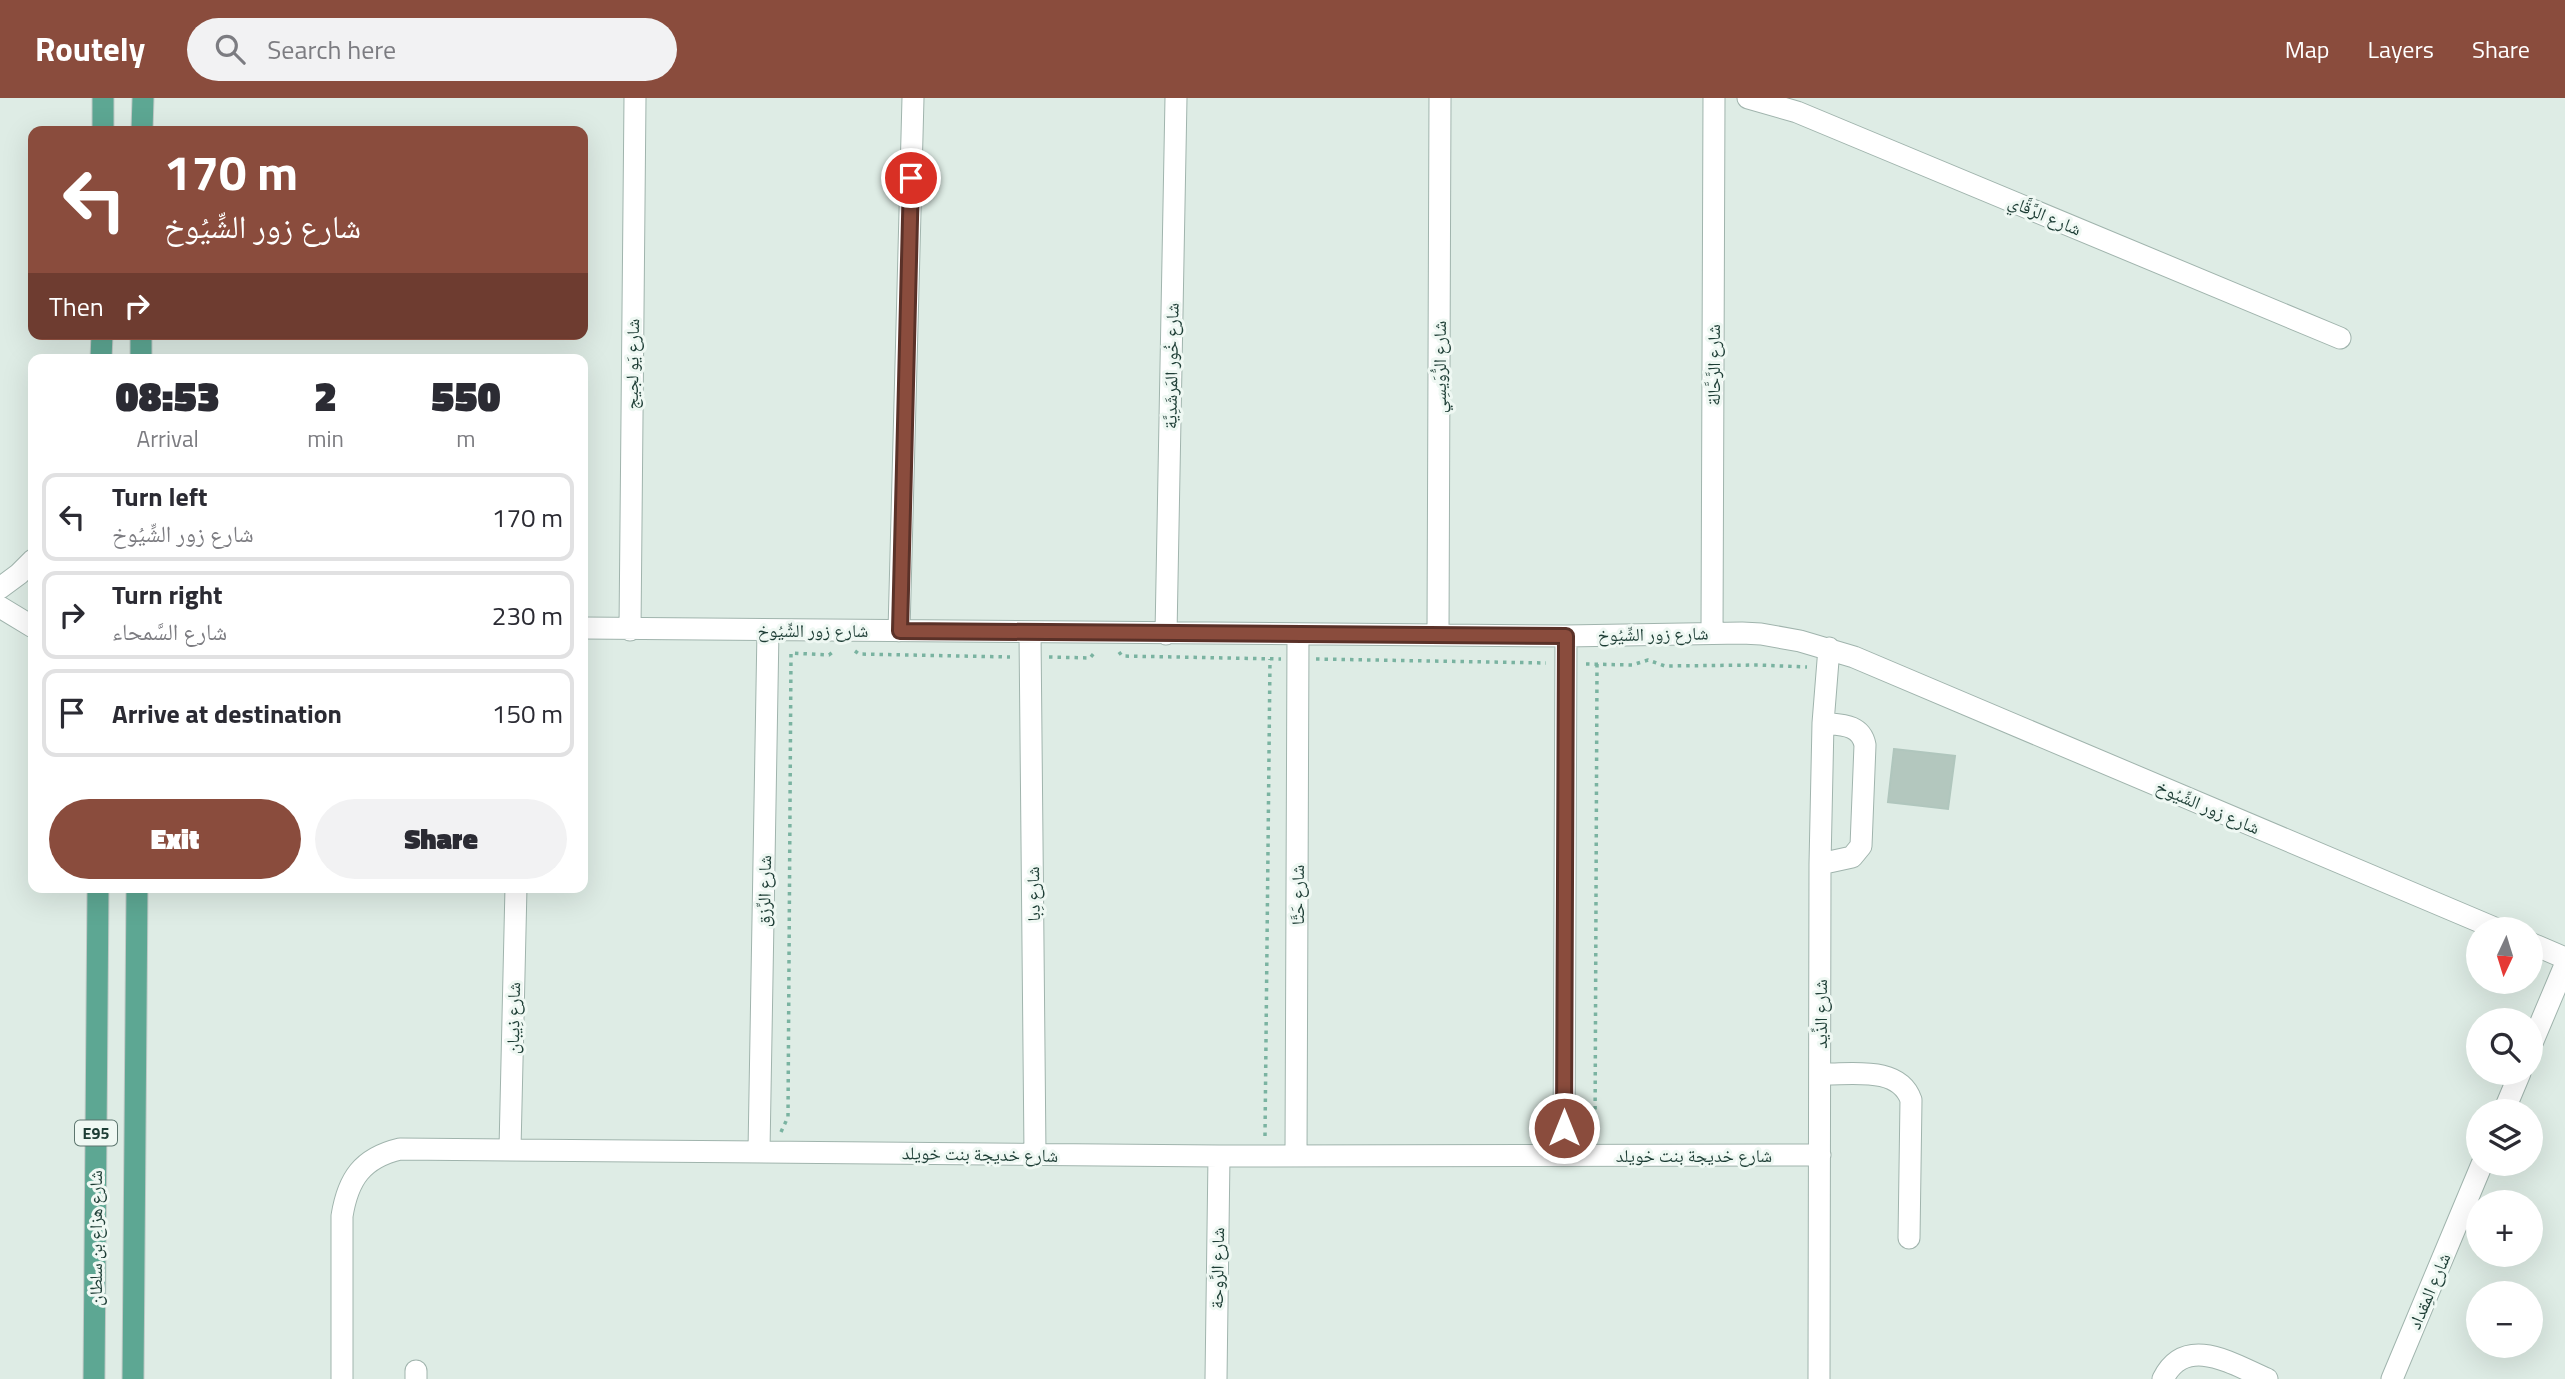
<!DOCTYPE html>
<html lang="en">
<head>
<meta charset="utf-8">
<style>
	:root { --surface:#fff; --page:#f2f2f3; --text:#2b2b33; --muted:#7c7c81; --line:#e1e1e2; --accent:#8a4c3d }
	body { margin:0; font-family:"Titillium Web","Noto Naskh Arabic",sans-serif; background:var(--page); color:var(--text); height:100vh; display:flex; flex-direction:column; font-size:26px; white-space:nowrap }
	* { box-sizing:border-box; margin:0 }
	p { font-size:23px; color:var(--muted) }
	.icon { flex:none; width:38px; height:38px; fill:none; stroke:currentColor; stroke-width:2; stroke-linecap:round; stroke-linejoin:round }
	.map { position:relative; flex:1; overflow:hidden }
	.side { position:absolute; left:28px; top:256px; width:560px; height:539px; display:flex; flex-direction:column; background:var(--surface); border-radius:14px; box-shadow:0 7px 28px #0002 }
	.side>* { flex:none }
	.top-card { position:absolute; left:28px; top:28px; width:560px; height:214px; border-radius:14px; box-shadow:0 7px 28px #0002; background:#8a4c3d; color:#fff; overflow:hidden }
	.needle { width:46px; rotate:184deg }
	.tools { position:absolute; left:2466px; top:819px; display:grid; gap:14px }
	.tools a { display:grid; place-items:center; width:77px; height:77px; border-radius:50%; background:var(--surface); box-shadow:0 7px 28px #0002; font-size:35px }
	.pin { position:absolute; display:grid; place-items:center; width:60px; height:60px; color:#fff; margin:-30px; border:4px solid #fff; border-radius:50%; box-shadow:0 2px 7px #0007 }
	.me { position:absolute; width:77px; margin:-38px; rotate:0deg; stroke-linejoin:round; filter:drop-shadow(0 0 5px #0008) }
	.turn { display:flex; align-items:center; gap:24px; height:147px; padding:0 21px; font-size:32px }
	.turn .icon { width:91px; height:91px; stroke-width:2.5 }
	.turn b { display:block; font-size:49px; line-height:60px }
	.then { display:flex; align-items:center; height:66px; padding:0 21px; background:#0003; gap:14px; font-size:26px }
	.eta { display:flex; justify-content:space-evenly; align-items:center; height:119px; text-align:center }
	.eta b { font-size:42px; font-weight:800; line-height:49px }
	.cta { display:flex; gap:14px; margin-top:auto; padding:14px 21px }
	.cta a { flex:1; height:80px; border-radius:42px; background:var(--accent); color:#fff; font-size:28px; font-weight:800; line-height:80px; text-align:center }
	.cta a+a { background:var(--page); color:var(--text) }
	ul { padding:0; list-style:none }
	li { display:flex; align-items:center; gap:21px; height:88px; margin:0 14px 10px; padding:0 7px; border:4px solid var(--line); border-radius:14px }
	li div { flex:1 }
	li b { display:block; font-size:26px }
	li em { font-style:normal }
	header { display:flex; align-items:center; gap:42px; box-sizing:border-box; height:98px; padding:0 35px; background:var(--accent); color:#fff }
	header strong { font-size:33px }
	nav { display:flex; gap:38px; margin-inline-start:auto; font-size:24px }
	.search { width:490px; height:63px; background:var(--page); display:flex; align-items:center; gap:18px; box-sizing:border-box; padding:0 24px; border-radius:38px; color:var(--muted); font-size:26px }
	.map>svg:first-child { display:block }
</style>
</head>
<body>
<header>
<strong>Routely</strong>
<div class="search"><svg class="icon" aria-label="search" viewBox="0 0 24 24"><circle cx="10" cy="10" r="6"/><path d="M15 15l6 6"/></svg>Search here</div>
<nav><a>Map</a><a>Layers</a><a>Share</a></nav>
</header>
<div class="map">
<svg width="2565" height="1281" viewBox="0 0 2565 1281">
	<rect width="100%" height="100%" fill="#deece5"/>
	<!-- building -->
	<path fill="#b3c7be" stroke="#b0c6bd" stroke-width="2" d="M1894,651l61,7 -7,53 -60,-7z"/>
	<g fill="none" stroke-linecap="round" stroke-linejoin="round">
		<!-- minor casing -->
		<g stroke="#a0b4ad" stroke-width="23">
			<path id="minor" d="M1748,0l49,14 543,226
				M0,490l19,-14 14,-14
				M0,509l33,20
				M583,530l983,8 176,-3 19,1 39,7 54,16 643,272
				M630,532l5,-532
				M899,533l14,-533
				M1030,535l5,521
				M1712,535l2,-535
				M1166,536l10,-536
				M1438,537l2,-537
				M1820,766l32,-7 9,-11 4,-101c-4,-21 -24,-20 -42,-22
				M2530,845l35,15
				M2530,950l35,-83
				M1821,976c29,1 78,-9 90,26l-2,138
				M2504,1013l16,-38
				M510,1051l6,-262
				M759,1053l9,-521
				M1564,1057l2,-519
				M1296,1058l2,-522
				M416,1273v8
				M342,1281v-163c6,-37 20,-58 58,-67l819,7 601,-1
				M1216,1281l3,-223
				M1819,1281l1,-515 3,-141 6,-75
				M2163,1281c23,-46 71,-14 104,0
				M2392,1281l90,-215"/>
		</g>
		<!-- major casing -->
		<g stroke="#c0c9c6" stroke-width="23">
			<path id="major" d="M103,33v-33
				M142,33l1,-33
				M101,261l1,-25
				M141,261v-25
				M94,1281l4,-492
				M133,1281l4,-492"/>
		</g>
		<!-- path -->
		<path stroke="#7ab3a1" stroke-width="3.5" stroke-dasharray="3.5 5" stroke-linecap="butt" d="M855,553l4,3 151,3
			M1119,554l3,4 159,3
			M1049,559l41,1 5,-6
			M1316,561l230,4
			M1586,566l46,1 16,-5 17,6 93,-1 49,2
			M781,1034l7,-15 3,-464 38,2 5,-4
			M1595,1037l2,-471
			M1265,1038l5,-477"/>
		<!-- minor -->
		<use href="#minor" stroke="#fff" stroke-width="21"/>
		<!-- major -->
		<use href="#major" stroke="#5da793" stroke-width="21"/>
	</g>
	<g fill="none" stroke-linecap="round" stroke-linejoin="round">
		<!-- route casing -->
		<g stroke="#5a3128" stroke-width="18">
			<path id="route" d="M911,80l-11,453 666,5 -2,492"/>
		</g>
		<!-- route -->
		<use href="#route" stroke="#8a4c3d" stroke-width="12"/>
	</g>
	<g text-anchor="middle" dominant-baseline="central" stroke-width="6" stroke-linejoin="round" paint-order="stroke">
		<!-- shield labels -->
		<rect fill="#eff8f3" stroke="#5c756e" stroke-width="2" x="75" y="1022.5" width="42" height="25" rx="5"/>
		<g font-size="16" font-weight="bold" fill="#1d3d35">
			<text x="96" y="1035">E95</text>
		</g>
		<!-- street labels -->
		<g font-size="18" fill="#1d3d35" stroke="#eff8f3">
			<text transform="translate(2045 117) rotate(23)">شارع الرَّقَّاي</text>
			<text transform="translate(632 266) rotate(-89)">شارع يَو لجيج</text>
			<text transform="translate(1713 267) rotate(-90)">شارع الرَّحَّالة</text>
			<text transform="translate(1171 268) rotate(-89)">شارع خُور المَرشَدِيَّة</text>
			<text transform="translate(1439 269) rotate(-90)">شارع الرُّوَيسِي</text>
			<text x="813" y="532">شارع زور الشِّيُوخ</text>
			<text transform="translate(1653 536) rotate(-1)">شارع زور الشِّيُوخ</text>
			<text transform="translate(2208 709) rotate(23)">شارع زور الشِّيُوخ</text>
			<text transform="translate(764 793) rotate(-89)">شارع الرِّزق</text>
			<text transform="translate(1033 796) rotate(-91)">شارع دِبا</text>
			<text transform="translate(1297 797) rotate(-90)">شارع حَتَّا</text>
			<text transform="translate(1820 916) rotate(-90)">شارع الذِّيد</text>
			<text transform="translate(513 920) rotate(-89)">شارع ذِيبان</text>
			<text transform="translate(980 1056) rotate(1)">شارع خديجة بنت خويلد</text>
			<text x="1694" y="1057">شارع خديجة بنت خويلد</text>
			<text transform="translate(95 1140) rotate(-90)">شارع هزاع بن سلطان</text>
			<text transform="translate(1217 1170) rotate(-89)">شارع الرَّوحة</text>
			<text transform="translate(2429 1193) rotate(-67)">شارع المِقداد</text>
		</g>
	</g>
</svg>
<div class="tools">
<a><svg class="needle" viewBox="-14 -14 28 28"><path d="M0-13l5 13h-10z" fill="#e53935"/><path d="M0 13l5-13h-10z" fill="#7c7c81"/></svg></a>
<a><svg class="icon" aria-label="search" viewBox="0 0 24 24"><circle cx="10" cy="10" r="6"/><path d="M15 15l6 6"/></svg></a>
<a><svg class="icon" aria-label="layers" viewBox="0 0 24 24"><path d="M12 4l9 5-9 5-9-5zM3 14l9 5 9-5"/></svg></a>
<a>+</a>
<a>−</a>
</div>
<div class="pin" style="left:911px;top:80px;background:#d93025"><svg class="icon" aria-label="arrive" viewBox="0 0 24 24"><path d="M6 21V4h12l-3 4 3 4H6"/></svg></div>
<svg class="me" style="left:1564px;top:1030px" viewBox="-20 -20 40 40"><circle r="17" fill="#8a4c3d" stroke="#fff" stroke-width="3"/><path d="M0-11L8 9 0 5-8 9z" fill="#fff"/></svg>
<div class="top-card">
<div class="turn"><svg class="icon" aria-label="left" viewBox="0 0 24 24"><path d="M17 20v-9H6M10 6l-5 5 5 5"/></svg><div><b>170 m</b>شارع زور الشِّيُوخ</div></div>
<div class="then">Then<svg class="icon" aria-label="right" viewBox="0 0 24 24"><path d="M7 20v-9h11M14 6l5 5-5 5"/></svg></div>
</div>
<section class="side">
<div class="eta">
<div><b>08:53</b><p>Arrival</p></div>
<div><b>2</b><p>min</p></div>
<div><b>550</b><p>m</p></div>
</div>
<ul>
<li><svg class="icon" aria-label="left" viewBox="0 0 24 24"><path d="M17 20v-9H6M10 6l-5 5 5 5"/></svg><div><b>Turn left</b><p>شارع زور الشِّيُوخ</p></div><em>170 m</em></li>
<li><svg class="icon" aria-label="right" viewBox="0 0 24 24"><path d="M7 20v-9h11M14 6l5 5-5 5"/></svg><div><b>Turn right</b><p>شارع السَّمحاء</p></div><em>230 m</em></li>
<li><svg class="icon" aria-label="arrive" viewBox="0 0 24 24"><path d="M6 21V4h12l-3 4 3 4H6"/></svg><div><b>Arrive at destination</b></div><em>150 m</em></li>
</ul>
<div class="cta"><a>Exit</a><a>Share</a></div>
</section>
</div>
</body>
</html>
